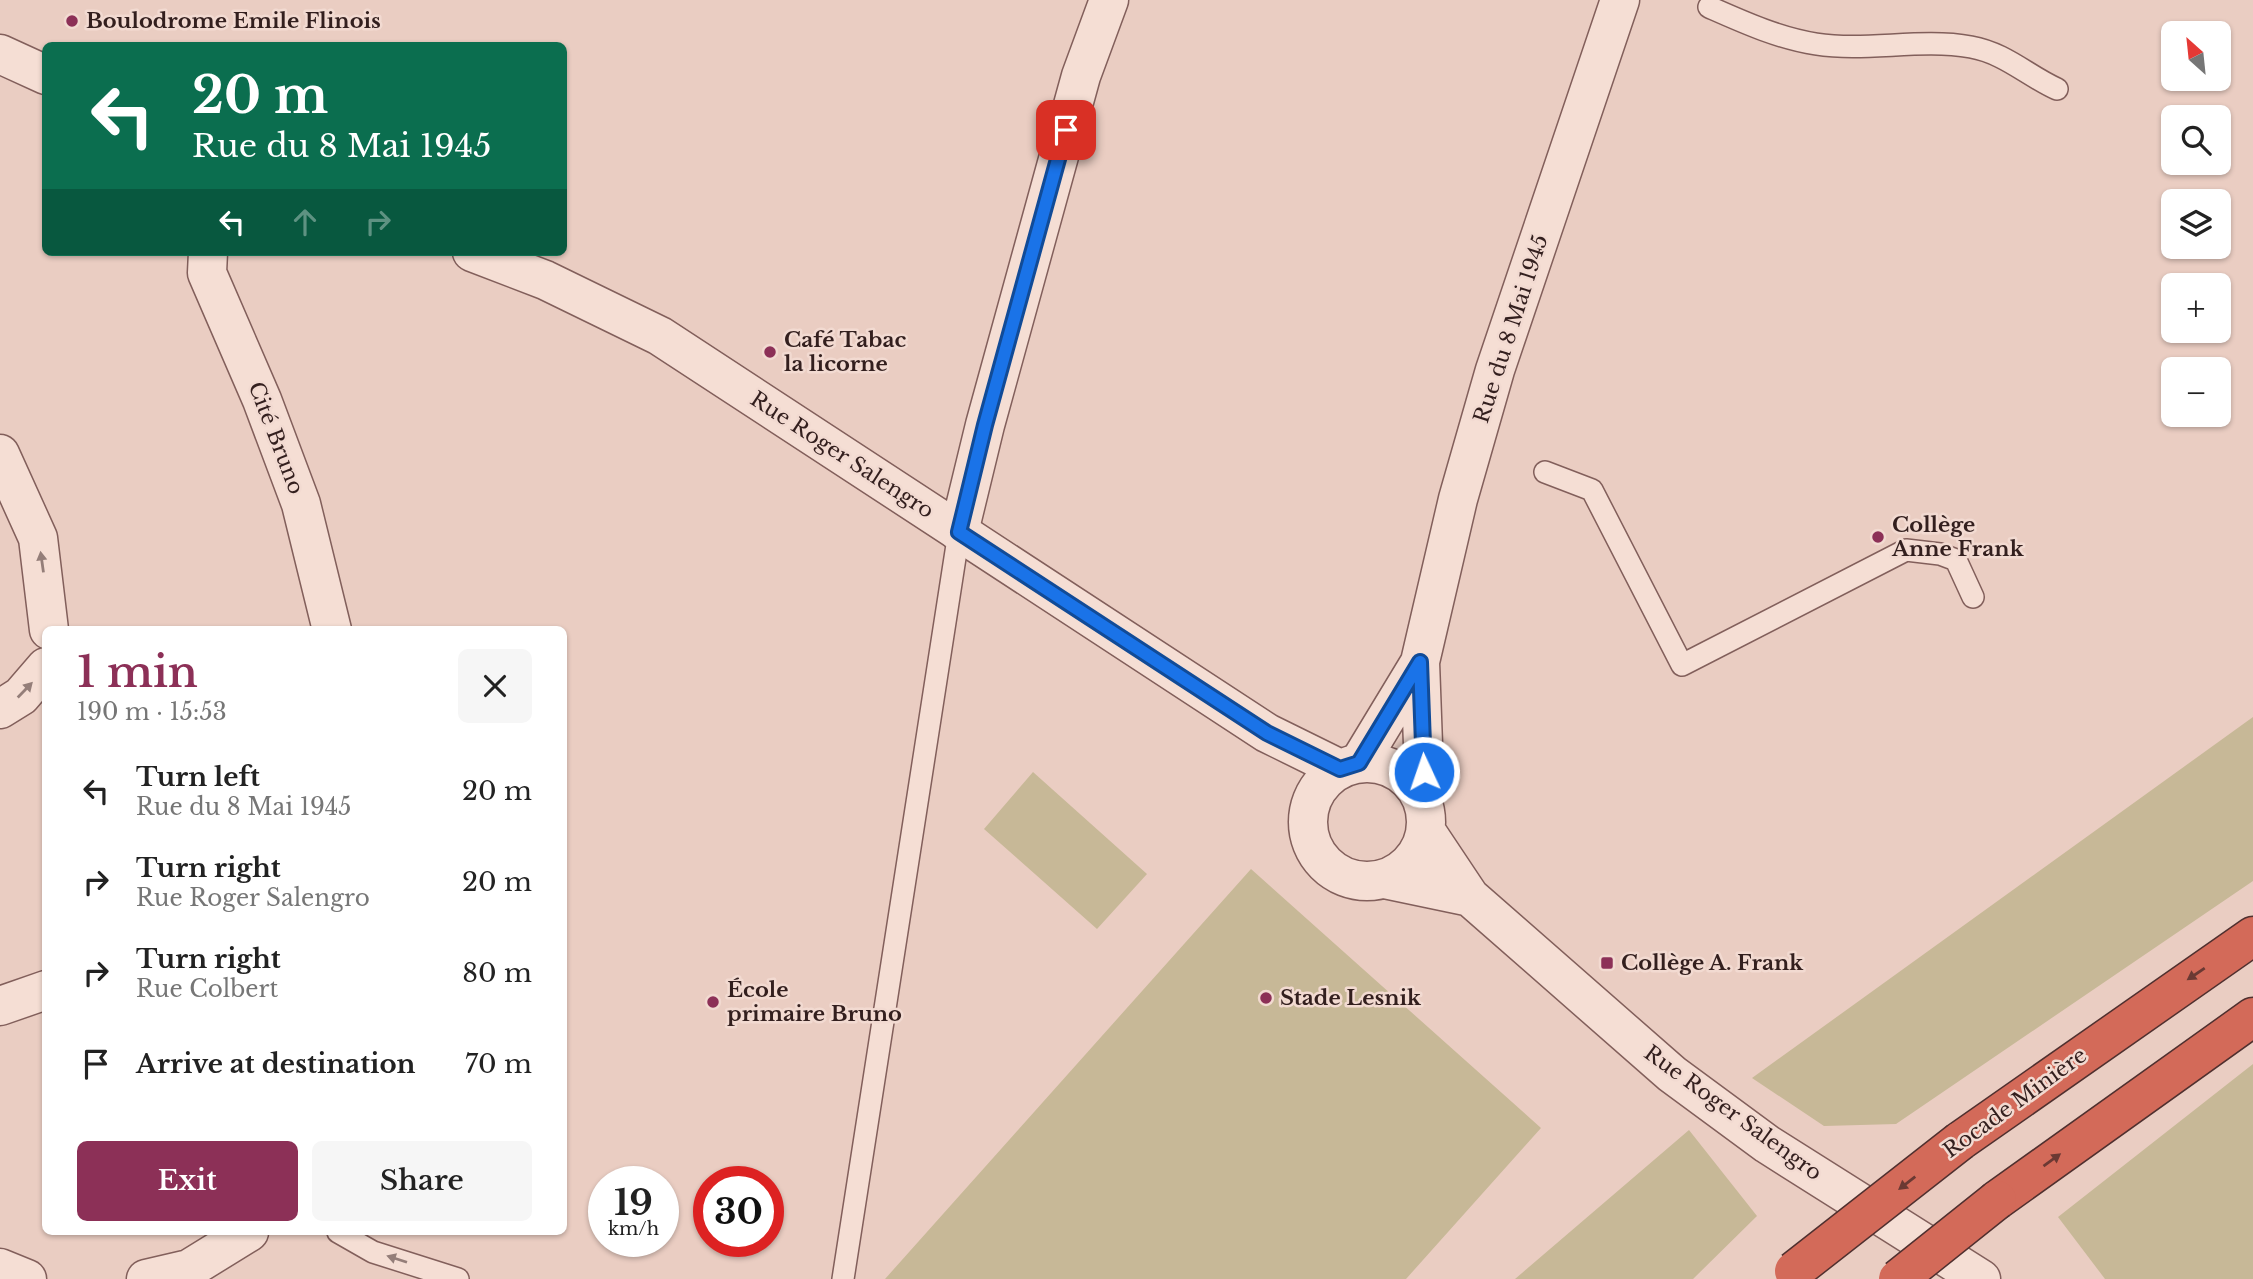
<!DOCTYPE html>
<html lang="en">
<head>
<meta charset="utf-8">
<style>
	:root { --surface:#fff; --page:#f6f6f6; --text:#222; --muted:#767676; --accent:#8c3057 }
	body { margin:0; font-family:"Libre Baskerville",serif; background:var(--page); color:var(--text); height:100vh; display:flex; flex-direction:column; font-size:26px; white-space:nowrap }
	* { box-sizing:border-box; margin:0 }
	p { font-size:23px; color:var(--muted) }
	.icon { flex:none; width:38px; height:38px; fill:none; stroke:currentColor; stroke-width:2; stroke-linecap:round; stroke-linejoin:round }
	.map { position:relative; flex:1; overflow:hidden }
	.details { position:absolute; left:42px; top:626px; width:525px; height:609px; display:flex; flex-direction:column; background:var(--surface); border-radius:10px; box-shadow:0 2px 5px #0004 }
	.details>* { flex:none }
	.guide { position:absolute; left:42px; top:42px; width:525px; height:214px; border-radius:10px; box-shadow:0 2px 5px #0004; background:#0b6e4f; color:#fff; overflow:hidden }
	.needle { width:46px; rotate:333deg }
	.fabs { position:absolute; left:2161px; top:21px; display:grid; gap:14px }
	.fabs a { display:grid; place-items:center; width:70px; height:70px; border-radius:10px; background:var(--surface); box-shadow:0 2px 5px #0004; font-size:35px }
	.speed { position:absolute; left:588px; top:1166px; display:flex; gap:14px; font-size:35px; font-weight:700; text-align:center }
	.speed>* { display:grid; place-content:center; width:91px; height:91px; border-radius:50%; background:var(--surface); box-shadow:0 2px 5px #0004; line-height:1 }
	.speed small { font-size:18px; font-weight:400 }
	.speed .limit { border:10px solid #d22; background:#fff; color:#111 }
	.pin { position:absolute; display:grid; place-items:center; width:60px; height:60px; color:#fff; margin:-30px; border-radius:14px; box-shadow:0 4px 10px #0006 }
	.me { position:absolute; width:77px; margin:-38px; rotate:357deg; stroke-linejoin:round; filter:drop-shadow(0 0 5px #0008) }
	.turn { display:flex; align-items:center; gap:24px; height:147px; padding:0 35px; font-size:32px }
	.turn .icon { width:91px; height:91px; stroke-width:2.5 }
	.turn b { display:block; font-size:49px; line-height:60px }
	.lanes { display:flex; align-items:center; height:66px; padding:0 35px; background:#0003; justify-content:center; gap:35px; direction:ltr }
	.lanes .off { opacity:.35 }
	.round { display:grid; place-items:center; flex:none; width:74px; height:74px; border-radius:10px; background:var(--page) }
	.headline { display:flex; align-items:center; justify-content:space-between; height:119px; padding:0 35px }
	h1 { font-size:42px; font-weight:600; line-height:52px; color:var(--accent) }
	.primary-button { display:flex; gap:14px; margin-top:auto; padding:14px 35px }
	.primary-button a { flex:1; height:80px; border-radius:10px; background:var(--accent); color:#fff; font-size:28px; font-weight:600; line-height:80px; text-align:center }
	.primary-button a+a { background:var(--page); color:var(--text) }
	ul { padding:0; list-style:none }
	li { display:flex; align-items:center; gap:21px; height:91px; padding:0 35px }
	li div { flex:1 }
	li b { display:block; font-size:26px }
	li em { font-style:normal }
	.map>svg:first-child { display:block }
</style>
</head>
<body>
<div class="map">
<svg width="2253" height="1279" viewBox="0 0 2253 1279">
	<rect width="100%" height="100%" fill="#eacdc2"/>
	<!-- green -->
	<path fill="#c7b897" d="M2253,717v164l-357,243 -72,2 -72,-48z
		M1033,772l114,102 -50,55 -113,-100z
		M1251,869l290,259 -135,151h-521z
		M2253,1064v215h-148l-47,-62z
		M1689,1130l68,86 -64,63h-178z"/>
	<g fill="none" stroke-linecap="round" stroke-linejoin="round">
		<!-- service casing -->
		<g stroke="#825f5b" stroke-width="24">
			<path id="service" d="M1709,7c34,15 69,31 107,37 50,8 104,-6 155,3 34,6 57,29 86,42
				M1545,472l47,18 90,175 224,-115 34,4 16,6 17,37
				M338,1232l35,20 85,27
				M843,1279l116,-747"/>
		</g>
		<!-- minor casing -->
		<g stroke="#825f5b" stroke-width="41">
			<path id="minor" d="M208,252l-1,21 55,127 39,104 31,126
				M0,454l38,84 11,92
				M959,532l26,-107 96,-349 28,-76
				M0,709l21,-13 25,-29
				M1359,763l60,-99
				M1422,798l2,-26 -4,-110 38,-163 37,-129 125,-370
				M0,1006l46,-16
				M0,1268l27,11
				M146,1279l43,-10 60,-37"/>
		</g>
		<!-- tertiary casing -->
		<g stroke="#825f5b" stroke-width="41">
			<path id="tertiary" d="M0,54l46,21
				M472,252l73,28 115,56 607,397 73,36
				M1308 822a59 59 0 1 1 118 0a59 59 0 1 1-118 0Z
				M1426,831l44,66 202,177 95,70 214,135
				M1384,879l86,18"/>
		</g>
		<!-- motorway casing -->
		<g stroke="#50302f" stroke-width="41">
			<path id="motorway" d="M1960,1141l293,-205
				M1997,1200l256,-183"/>
		</g>
		<!-- service -->
		<use href="#service" stroke="#f5ded4" stroke-width="21"/>
		<!-- minor -->
		<use href="#minor" stroke="#f5ded4" stroke-width="38"/>
		<!-- tertiary -->
		<use href="#tertiary" stroke="#f5ded4" stroke-width="38"/>
		<!-- motorway -->
		<use href="#motorway" stroke="#d36a59" stroke-width="38"/>
		<!-- motorway-bridge casing -->
		<g stroke="#50302f" stroke-width="41" stroke-linecap="butt">
			<path id="motorway-bridge" d="M1794,1271l166,-130
				M1898,1279l99,-79"/>
		</g>
		<!-- motorway-bridge -->
		<use href="#motorway-bridge" stroke="#d36a59" stroke-width="38"/>
	</g>
	<!-- one-way arrows -->
	<defs><path id="oneway-solid" d="M-6-.8H1V-3.2L6.5 0L1 3.2V.8H-6Z" transform="scale(1.75)"/></defs>
	<g fill="#947e79">
		<use href="#oneway-solid" transform="translate(42 562) rotate(-98)"/>
		<use href="#oneway-solid" transform="translate(25 690) rotate(-46)"/>
		<use href="#oneway-solid" transform="translate(397 1259) rotate(-162)"/>
	</g>
	<g fill="#6b3933">
		<use href="#oneway-solid" transform="translate(2196 974) rotate(146)"/>
		<use href="#oneway-solid" transform="translate(2052 1160) rotate(-36)"/>
		<use href="#oneway-solid" transform="translate(1907 1183) rotate(142)"/>
	</g>
	<g fill="none" stroke-linecap="round" stroke-linejoin="round">
		<!-- route casing -->
		<g stroke="#114b97" stroke-width="18">
			<path id="route" d="M1066,130l-81,295 -26,107 308,201 73,36 19,-6 61,-101 4,110"/>
		</g>
		<!-- route -->
		<use href="#route" stroke="#1a73e8" stroke-width="12"/>
	</g>
	<!-- markers -->
	<g fill="#8c3057" stroke="#f2dad1" stroke-width="2.5">
		<circle cx="72" cy="21" r="7"/>
		<circle cx="770" cy="352" r="7"/>
		<circle cx="1878" cy="537" r="7"/>
		<rect x="1600" y="956" width="14" height="14" rx="3.5"/>
		<circle cx="1266" cy="998" r="7"/>
		<circle cx="713" cy="1002" r="7"/>
	</g>
	<g text-anchor="middle" dominant-baseline="central" stroke-width="5" stroke-linejoin="round" paint-order="stroke">
		<!-- poi labels -->
		<g font-size="21" font-weight="bold" fill="#331f1e" stroke="#f2dad1" text-anchor="start">
			<text x="86" y="21">Boulodrome Emile Flinois</text>
			<text x="784" y="340">Café Tabac<tspan x="784" dy="24">la licorne</tspan></text>
			<text x="1892" y="525">Collège<tspan x="1892" dy="24">Anne Frank</tspan></text>
			<text x="1621" y="963">Collège A. Frank</text>
			<text x="727" y="990">École<tspan x="727" dy="24">primaire Bruno</tspan></text>
			<text x="1280" y="998">Stade Lesnik</text>
		</g>
		<!-- street labels -->
		<g font-size="21" fill="#331f1e" stroke="#f2dad1">
			<text transform="translate(1511 329) rotate(-72)">Rue du 8 Mai 1945</text>
			<text transform="translate(276 438) rotate(69)">Cité Bruno</text>
			<text transform="translate(842 455) rotate(33)">Rue Roger Salengro</text>
			<text transform="translate(2015 1103) rotate(-36)">Rocade Minière</text>
			<text transform="translate(1733 1113) rotate(36)">Rue Roger Salengro</text>
		</g>
	</g>
</svg>
<div class="fabs">
<a><svg class="needle" viewBox="-14 -14 28 28"><path d="M0-13l5 13h-10z" fill="#e53935"/><path d="M0 13l5-13h-10z" fill="#767676"/></svg></a>
<a><svg class="icon" aria-label="search" viewBox="0 0 24 24"><circle cx="10" cy="10" r="6"/><path d="M15 15l6 6"/></svg></a>
<a><svg class="icon" aria-label="layers" viewBox="0 0 24 24"><path d="M12 4l9 5-9 5-9-5zM3 14l9 5 9-5"/></svg></a>
<a>+</a>
<a>−</a>
</div>
<div class="speed"><div>19<small>km/h</small></div><div class="limit">30</div></div>
<div class="pin" style="left:1066px;top:130px;background:#d93025"><svg class="icon" aria-label="arrive" viewBox="0 0 24 24"><path d="M6 21V4h12l-3 4 3 4H6"/></svg></div>
<svg class="me" style="left:1424px;top:772px" viewBox="-20 -20 40 40"><circle r="17" fill="#1a73e8" stroke="#fff" stroke-width="3"/><path d="M0-11L8 9 0 5-8 9z" fill="#fff"/></svg>
<div class="guide">
<div class="turn"><svg class="icon" aria-label="left" viewBox="0 0 24 24"><path d="M17 20v-9H6M10 6l-5 5 5 5"/></svg><div><b>20 m</b>Rue du 8 Mai 1945</div></div>
<div class="lanes"><svg class="icon" aria-label="left" viewBox="0 0 24 24"><path d="M17 20v-9H6M10 6l-5 5 5 5"/></svg><svg class="icon off" aria-label="ahead" viewBox="0 0 24 24"><path d="M12 20V5M6 11l6-6 6 6"/></svg><svg class="icon off" aria-label="right" viewBox="0 0 24 24"><path d="M7 20v-9h11M14 6l5 5-5 5"/></svg></div>
</div>
<section class="details">
<div class="headline"><div><h1>1 min</h1><p>190 m · 15:53</p></div><a class="round"><svg class="icon" aria-label="close" viewBox="0 0 24 24"><path d="M6 6l12 12M18 6L6 18"/></svg></a></div>
<ul>
<li><svg class="icon" aria-label="left" viewBox="0 0 24 24"><path d="M17 20v-9H6M10 6l-5 5 5 5"/></svg><div><b>Turn left</b><p>Rue du 8 Mai 1945</p></div><em>20 m</em></li>
<li><svg class="icon" aria-label="right" viewBox="0 0 24 24"><path d="M7 20v-9h11M14 6l5 5-5 5"/></svg><div><b>Turn right</b><p>Rue Roger Salengro</p></div><em>20 m</em></li>
<li><svg class="icon" aria-label="right" viewBox="0 0 24 24"><path d="M7 20v-9h11M14 6l5 5-5 5"/></svg><div><b>Turn right</b><p>Rue Colbert</p></div><em>80 m</em></li>
<li><svg class="icon" aria-label="arrive" viewBox="0 0 24 24"><path d="M6 21V4h12l-3 4 3 4H6"/></svg><div><b>Arrive at destination</b></div><em>70 m</em></li>
</ul>
<div class="primary-button"><a>Exit</a><a>Share</a></div>
</section>
</div>
</body>
</html>
